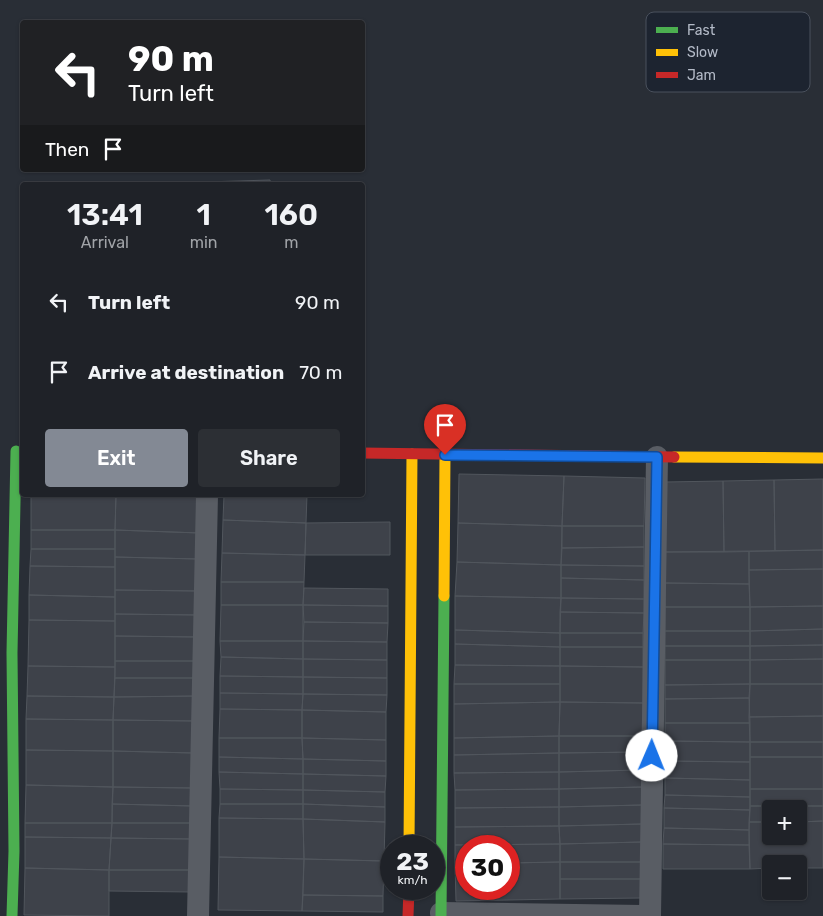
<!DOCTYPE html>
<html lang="en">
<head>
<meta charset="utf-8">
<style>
	:root { --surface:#1f2228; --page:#2c2f34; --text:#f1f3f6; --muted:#a1a4a8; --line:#3c3f45; --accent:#838994 }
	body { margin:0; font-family:Rubik,sans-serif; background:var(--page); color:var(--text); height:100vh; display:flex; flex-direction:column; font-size:19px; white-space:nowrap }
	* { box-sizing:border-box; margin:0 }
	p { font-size:16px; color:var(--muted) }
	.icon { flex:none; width:28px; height:28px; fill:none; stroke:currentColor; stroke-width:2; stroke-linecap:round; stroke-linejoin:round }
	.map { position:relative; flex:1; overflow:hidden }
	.details { position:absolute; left:20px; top:182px; width:345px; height:315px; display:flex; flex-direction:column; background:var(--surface); border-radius:5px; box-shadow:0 1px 4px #0004,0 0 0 1px var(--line) }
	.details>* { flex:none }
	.hud { position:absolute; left:20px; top:20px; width:345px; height:152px; border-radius:5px; box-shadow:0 1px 4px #0004,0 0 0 1px var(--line); background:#202124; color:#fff; overflow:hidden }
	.buttons { position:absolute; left:762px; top:800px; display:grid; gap:10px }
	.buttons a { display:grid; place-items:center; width:45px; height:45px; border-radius:5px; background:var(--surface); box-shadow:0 1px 4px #0004,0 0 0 1px var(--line); font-size:25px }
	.speed { position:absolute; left:380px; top:835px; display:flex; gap:10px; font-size:25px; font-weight:700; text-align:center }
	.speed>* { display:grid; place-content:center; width:65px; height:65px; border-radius:50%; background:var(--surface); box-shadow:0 1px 4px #0004,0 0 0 1px var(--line); line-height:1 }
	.speed small { font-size:12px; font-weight:400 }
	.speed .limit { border:8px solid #d22; background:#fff; color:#111 }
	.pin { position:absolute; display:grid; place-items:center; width:42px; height:42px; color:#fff; margin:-51px -21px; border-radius:50% 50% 50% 0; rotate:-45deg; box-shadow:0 0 5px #0007 }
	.pin .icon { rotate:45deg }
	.me { position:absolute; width:55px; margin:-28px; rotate:1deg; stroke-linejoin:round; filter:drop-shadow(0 0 4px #0008) }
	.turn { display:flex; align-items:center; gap:18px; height:105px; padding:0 25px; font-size:22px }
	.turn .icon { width:65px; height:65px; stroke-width:2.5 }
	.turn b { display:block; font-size:35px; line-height:42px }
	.then { display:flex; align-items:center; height:48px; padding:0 25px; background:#0003; gap:10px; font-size:19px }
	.eta { display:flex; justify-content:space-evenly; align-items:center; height:85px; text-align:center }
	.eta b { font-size:30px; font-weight:600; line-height:35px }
	.cta { display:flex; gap:10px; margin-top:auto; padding:10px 25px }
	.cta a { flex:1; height:58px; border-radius:5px; background:var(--accent); color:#fff; font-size:20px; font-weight:600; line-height:58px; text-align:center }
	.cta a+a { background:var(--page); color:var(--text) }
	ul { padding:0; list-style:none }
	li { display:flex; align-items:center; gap:15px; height:70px; padding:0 25px }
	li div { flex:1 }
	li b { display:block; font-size:19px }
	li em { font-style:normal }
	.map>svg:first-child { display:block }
</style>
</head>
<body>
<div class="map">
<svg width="823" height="916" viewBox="0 0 823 916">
	<rect width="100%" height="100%" fill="#292e36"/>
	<!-- building -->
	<path fill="#3e424a" stroke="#51565d" d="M270,180l1,5h-66v-3z
		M459,474l105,2 -2,50 -104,-3z
		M564,476l81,2 -1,48h-82z
		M823,479v71l-48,1 -1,-71z
		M774,480l1,71 -51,1 -1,-71z
		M723,481l1,71h-59v-70z
		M31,495h85l-1,35h-84z
		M116,495h85l-1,38 -85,-3z
		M224,495h83l-1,28 -83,-3z
		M223,520l83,3 -1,32 -83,-2z
		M390,522v33h-85l1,-32z
		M458,523l104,3 -1,39 -104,-3z
		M562,526h82v21l-82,1z
		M31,530h84v19h-84z
		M115,530l85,3 -2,26 -83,-2z
		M644,547v19l-83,-1 1,-17z
		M31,549h84v18l-85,-1z
		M823,550v19l-74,1v-19z
		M749,551v33l-84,-1v-31z
		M222,553l83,2 -1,27h-83z
		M115,557l83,2v32l-83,-1z
		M457,562l104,3v33l-106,-2z
		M561,565l83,1v14l-83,-2z
		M30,566l85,1v30l-86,-2z
		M823,569v37l-73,1 -1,-37z
		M561,578l83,2v19l-83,-1z
		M221,582h83l-1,23h-82z
		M665,583l84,1 1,23h-85z
		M304,588l84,1v17l-85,-1z
		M115,590l83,1v24l-83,-1z
		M29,595l86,2v24l-86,-1z
		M455,596l106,2 -1,35 -105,-3z
		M561,598l83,1v14l-84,-1z
		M221,605h82v36h-83z
		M303,605l85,1v17l-84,-1z
		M823,606v23l-73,2v-24z
		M665,607h85v24h-85z
		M560,612l84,1 -1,20h-83z
		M115,614l83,1 -1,22 -82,-1z
		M29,620l86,1v46l-87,-1z
		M304,622l84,1 -1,19 -84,-1z
		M823,629v16l-73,1v-15z
		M455,630l105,3v14l-105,-3z
		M665,631h85v15h-85z
		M560,633h83v14h-83z
		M115,636l82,1v24h-82z
		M220,641h83v18l-82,-2z
		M303,641l84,1v18l-84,-1z
		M455,644l105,3v19l-105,-1z
		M823,645v14l-73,1v-14z
		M665,646h85v14h-85z
		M560,647h83v20l-83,-1z
		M221,657l82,2v18l-83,-1z
		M303,659l84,1v18l-84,-1z
		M823,659v25h-73v-24z
		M665,660h85v24l-85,1z
		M115,661h82v17h-82z
		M455,665l105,1v18h-106z
		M28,666l87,1 -1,30 -87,-1z
		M560,666l83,1v36l-83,-1z
		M220,676l83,1v17l-83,-1z
		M303,677l84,1v17l-84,-1z
		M115,678h82v18l-83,1z
		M454,684h106v18l-106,2z
		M750,684h73v32l-74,1z
		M750,684l-1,14 -84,1v-14z
		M220,693l83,1 -1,16 -82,-1z
		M303,694l84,1 -1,17 -84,-2z
		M27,696l87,1 -1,23 -87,-1z
		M197,696l-2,25 -82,-1 1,-23z
		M749,698l1,25h-85v-24z
		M560,702l83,1 -1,33h-83z
		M560,702l-1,34 -105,2v-34z
		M220,709l82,1v28h-83z
		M302,710l84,2v28l-84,-2z
		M823,716v26h-73l-1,-25z
		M26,719l87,1v31l-87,-1z
		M113,720l82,1 -2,32 -80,-2z
		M665,723h85v19l-85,-1z
		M559,736v17l-105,2v-17z
		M559,736h83l-1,16 -82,1z
		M219,738h83l1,21 -84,-2z
		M302,738l84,2v21l-83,-2z
		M665,741l85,1v20l-85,-1z
		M750,742h73v15h-73z
		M26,750l87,1v36l-87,-2z
		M113,751l80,2v35l-80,-1z
		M641,752v18l-82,2v-19z
		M559,753v19l-105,1v-18z
		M219,757l84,2v15l-84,-2z
		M750,757h73v32h-73z
		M303,759l83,2v15l-83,-2z
		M665,761l85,1v18l-85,-2z
		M641,770l1,17 -83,2v-17z
		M219,772l84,2v16l-83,-1z
		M559,772v17l-104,1 -1,-17z
		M303,774l83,2 -1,16 -82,-2z
		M665,778l85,2v17l-85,-2z
		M26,785l87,2 -1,36h-87z
		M113,787l80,1v18l-81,-2z
		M642,787v18l-83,2v-18z
		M220,789l83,1v14h-83z
		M559,789v18l-104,1v-18z
		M750,789h73v17h-73z
		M303,790l82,2v15l-82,-3z
		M665,795l85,2v13l-86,-2z
		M112,804l81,2 -1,17h-80z
		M220,804h83v15l-84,-1z
		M303,804l82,3v15l-82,-3z
		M642,805v19l-83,2v-19z
		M750,806h73v15l-24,1v-13h-28v13h-22z
		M559,807v19l-104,1v-19z
		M664,808l86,2 -1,20 -85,-2z
		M219,818l84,1 1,40 -85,-2z
		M303,819l82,3 -1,39 -80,-2z
		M823,821v47h-24v-4h-28v4l-21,1 -1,-47h22v14h28v-14z
		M25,823h87l-1,15 -86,-1z
		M112,823h80v16l-81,-1z
		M642,824v18l-82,2 -1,-18z
		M559,826l1,18 -105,1v-18z
		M664,828l85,2v15l-86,-1z
		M25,837l86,1 -2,32 -84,-2z
		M111,838l81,1 -1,31h-82z
		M642,842v20h-82v-18z
		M560,844v18l-51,1v-17h-43v18h-11v-19z
		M663,844l86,1 1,24h-87z
		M219,857l85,2 -2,52 -84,-1z
		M304,859l80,2 -1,35 -80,-1z
		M560,862h82v17h-82z
		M560,862v37l-104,2 -1,-37h11v25h43v-26z
		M25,868l84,2v46l-85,-1z
		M109,870h82v22l-82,-1z
		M560,879h82v19l-82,1z
		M303,895l80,1v16l-81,-1z"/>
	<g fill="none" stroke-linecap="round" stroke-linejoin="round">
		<!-- street -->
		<path stroke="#595d64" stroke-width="22" d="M441,913l201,3
			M198,916l9,-421
			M650,916l7,-459"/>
		<!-- fast -->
		<path stroke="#4caf50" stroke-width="11" d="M12,916l2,-65 -2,-198 4,-202
			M441,916l3,-320"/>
		<!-- slow -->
		<path stroke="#ffc107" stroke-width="11" d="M674,457l149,1
			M444,596l1,-141
			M409,846l3,-392"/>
		<!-- jam -->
		<path stroke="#c62828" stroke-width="11" d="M362,453l312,4
			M408,916l1,-27"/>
	</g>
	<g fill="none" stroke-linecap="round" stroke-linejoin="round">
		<!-- route casing -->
		<g stroke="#114b97" stroke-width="12">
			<path id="route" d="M445,455l212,2 -5,299"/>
		</g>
		<!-- route -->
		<use href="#route" stroke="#1a73e8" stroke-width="9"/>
	</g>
	<!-- legend -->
	<rect x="646" y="12" width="164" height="80" rx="8" fill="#1d2430" stroke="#4a515d" stroke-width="1"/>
	<rect x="656" y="27" width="22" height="6" fill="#4caf50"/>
	<rect x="656" y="49" width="22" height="7" fill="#ffc107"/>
	<rect x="656" y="72" width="22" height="6" fill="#c62828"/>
	<g font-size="14" fill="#b3bac7">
		<text x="687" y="35">Fast</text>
		<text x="687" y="57">Slow</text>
		<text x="687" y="80">Jam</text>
	</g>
</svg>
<div class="buttons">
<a>+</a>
<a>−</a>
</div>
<div class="speed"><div>23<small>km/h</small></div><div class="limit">30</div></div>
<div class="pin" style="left:445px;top:455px;background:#d93025"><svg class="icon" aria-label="arrive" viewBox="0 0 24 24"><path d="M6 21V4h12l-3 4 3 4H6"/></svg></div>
<svg class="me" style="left:652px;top:756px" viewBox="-20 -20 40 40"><circle r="19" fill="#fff"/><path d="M0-13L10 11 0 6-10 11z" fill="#1a73e8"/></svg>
<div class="hud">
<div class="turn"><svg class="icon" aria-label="left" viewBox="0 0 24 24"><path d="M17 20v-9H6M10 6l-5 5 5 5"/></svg><div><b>90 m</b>Turn left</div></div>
<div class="then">Then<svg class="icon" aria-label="arrive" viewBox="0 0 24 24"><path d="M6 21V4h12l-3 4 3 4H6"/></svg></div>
</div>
<section class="details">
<div class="eta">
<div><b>13:41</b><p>Arrival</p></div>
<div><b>1</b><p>min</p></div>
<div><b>160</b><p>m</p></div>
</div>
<ul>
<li><svg class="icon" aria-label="left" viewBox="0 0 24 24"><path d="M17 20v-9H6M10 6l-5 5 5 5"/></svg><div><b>Turn left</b></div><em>90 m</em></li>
<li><svg class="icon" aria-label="arrive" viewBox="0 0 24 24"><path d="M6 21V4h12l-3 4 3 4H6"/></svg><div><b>Arrive at destination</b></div><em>70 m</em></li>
</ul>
<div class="cta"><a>Exit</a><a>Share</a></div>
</section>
</div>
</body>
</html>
